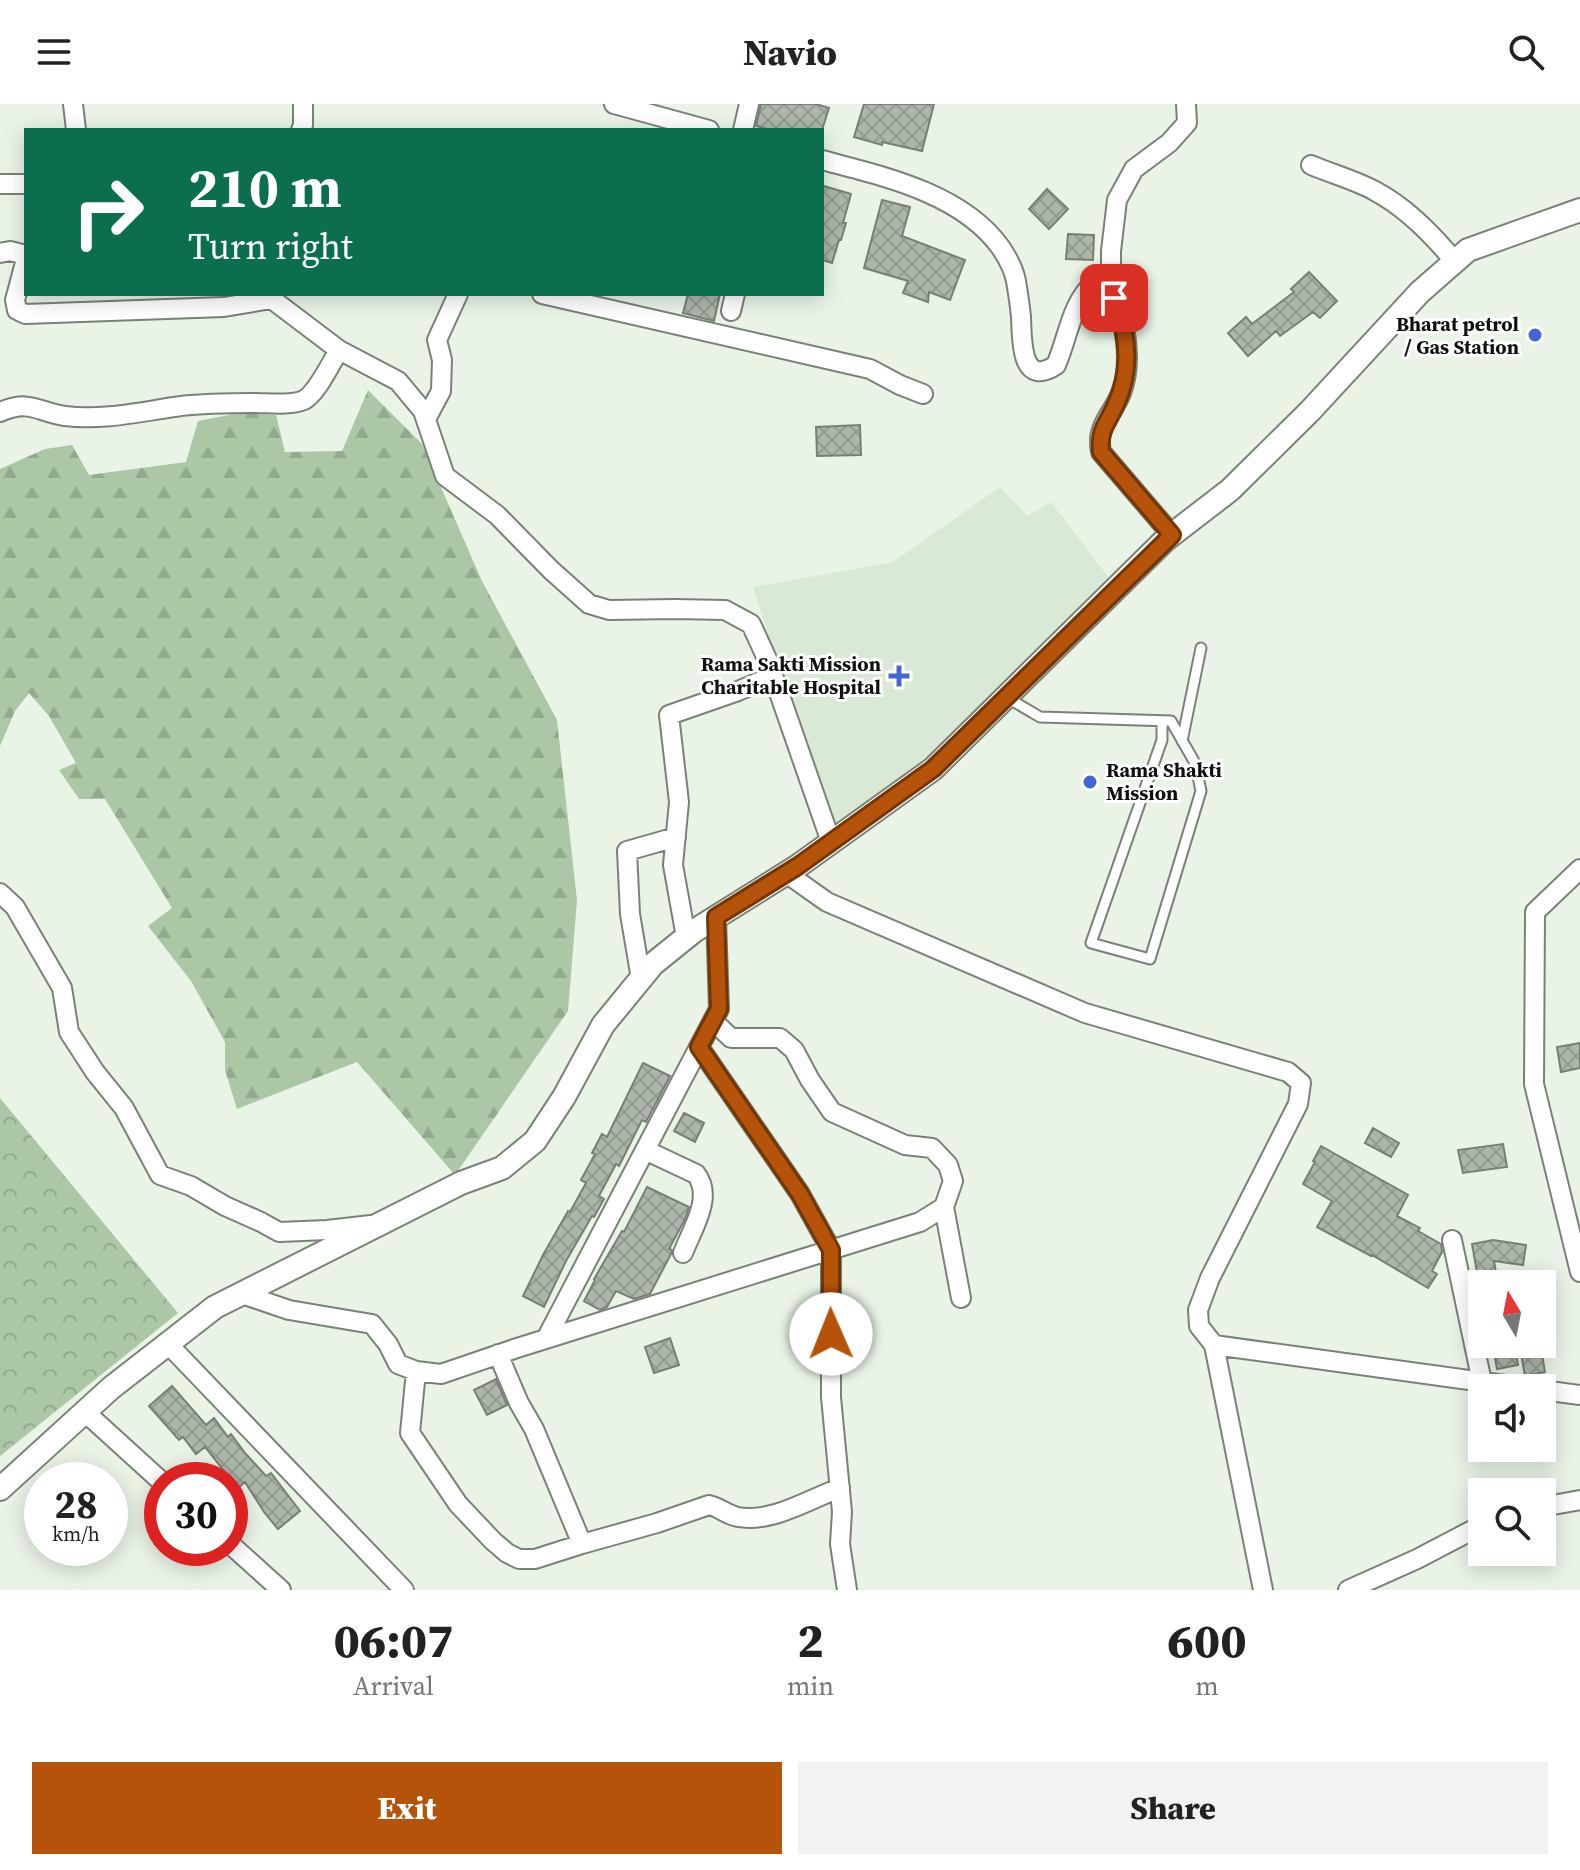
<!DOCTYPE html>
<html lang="en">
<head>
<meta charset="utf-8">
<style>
	:root { --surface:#fff; --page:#f2f2f2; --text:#222; --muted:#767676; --accent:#b45309 }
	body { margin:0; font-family:"Source Serif 4",serif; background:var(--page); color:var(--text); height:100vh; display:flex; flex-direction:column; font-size:30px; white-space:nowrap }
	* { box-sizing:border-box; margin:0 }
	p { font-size:26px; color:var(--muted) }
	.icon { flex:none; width:44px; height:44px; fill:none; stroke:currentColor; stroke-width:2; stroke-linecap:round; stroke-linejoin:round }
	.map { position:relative; height:1486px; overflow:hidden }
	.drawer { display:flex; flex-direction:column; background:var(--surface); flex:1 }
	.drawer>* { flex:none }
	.top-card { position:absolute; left:24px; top:24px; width:800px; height:168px; border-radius:0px; box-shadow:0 4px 20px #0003; background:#0b6e4f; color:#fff; overflow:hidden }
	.needle { width:52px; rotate:350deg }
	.buttons { position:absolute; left:1468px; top:1166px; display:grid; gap:16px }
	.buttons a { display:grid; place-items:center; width:88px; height:88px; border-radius:0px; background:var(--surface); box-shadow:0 4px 20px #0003; font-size:40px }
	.speed { position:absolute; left:24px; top:1358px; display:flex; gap:16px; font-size:40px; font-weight:700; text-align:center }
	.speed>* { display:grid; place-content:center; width:104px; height:104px; border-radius:50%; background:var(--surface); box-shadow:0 4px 20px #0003; line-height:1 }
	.speed small { font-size:20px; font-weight:400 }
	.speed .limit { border:12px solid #d22; background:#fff; color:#111 }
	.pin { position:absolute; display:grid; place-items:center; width:68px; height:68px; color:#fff; margin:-34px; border-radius:16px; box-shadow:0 4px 12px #0006 }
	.me { position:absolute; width:88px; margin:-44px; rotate:359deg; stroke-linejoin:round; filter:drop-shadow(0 0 6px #0008) }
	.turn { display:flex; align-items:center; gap:28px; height:168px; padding:0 32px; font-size:36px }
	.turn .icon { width:104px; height:104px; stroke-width:2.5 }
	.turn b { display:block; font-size:56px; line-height:68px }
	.eta { display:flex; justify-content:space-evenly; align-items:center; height:136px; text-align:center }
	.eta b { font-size:48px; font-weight:800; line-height:56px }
	.cta { display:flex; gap:16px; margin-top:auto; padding:16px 32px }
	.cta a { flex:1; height:92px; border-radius:0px; background:var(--accent); color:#fff; font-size:32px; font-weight:800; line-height:92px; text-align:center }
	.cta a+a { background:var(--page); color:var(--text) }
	header { display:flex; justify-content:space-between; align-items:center; height:104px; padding:0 32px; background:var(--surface); font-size:36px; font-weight:800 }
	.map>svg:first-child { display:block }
</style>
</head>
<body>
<header><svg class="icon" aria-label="menu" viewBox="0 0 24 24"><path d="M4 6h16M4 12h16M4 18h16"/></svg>Navio<svg class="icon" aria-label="search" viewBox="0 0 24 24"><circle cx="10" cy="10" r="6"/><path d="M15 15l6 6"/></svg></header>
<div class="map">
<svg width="1580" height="1486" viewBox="0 0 1580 1486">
	<defs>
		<pattern id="forest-firs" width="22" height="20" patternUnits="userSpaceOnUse" patternTransform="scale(2)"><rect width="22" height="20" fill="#abc7a6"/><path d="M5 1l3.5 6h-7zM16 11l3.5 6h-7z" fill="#92aa8e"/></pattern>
		<pattern id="park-crowns" width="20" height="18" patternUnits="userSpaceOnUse" patternTransform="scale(2)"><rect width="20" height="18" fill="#abc7a6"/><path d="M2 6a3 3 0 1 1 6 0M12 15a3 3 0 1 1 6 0" fill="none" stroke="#92aa8e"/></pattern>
		<pattern id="building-cross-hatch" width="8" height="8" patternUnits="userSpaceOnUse" patternTransform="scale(2)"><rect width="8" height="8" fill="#acb7aa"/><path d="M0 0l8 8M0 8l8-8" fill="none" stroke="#939c91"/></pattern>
	</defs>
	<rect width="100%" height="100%" fill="#e9f4e7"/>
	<!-- built -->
	<path fill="#d9e9d6" d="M1000,383l28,29 23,-14 59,77 -179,185 -101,62 -77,-239 140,-25z"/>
	<!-- forest -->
	<path fill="url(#forest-firs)" d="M368,286l54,54 60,137 75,139 20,180 -9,111 -113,164 -98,-113 -120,47 -12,-39v-28l-34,-61 -43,-55 24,-18 -67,-109h-26l-20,-29 17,-7 -27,-47 -20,-23 -14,18 -15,35v-277l45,-20 27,-4 17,30 97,-13 12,-41 41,-8 37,2 9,37 57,-1z"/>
	<!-- park -->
	<path fill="url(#park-crowns)" d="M0,994l178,215 -178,143z"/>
	<!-- building -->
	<path fill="url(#building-cross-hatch)" stroke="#778075" stroke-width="2" d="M761,0h55l13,4 -7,22h-51l-15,-4z
		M864,0h70l-12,47 -40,-9v3l-28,-8z
		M824,82l27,8 -8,29h3l-5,17h-2l-7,23 -10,-3v-67z
		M1047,85l21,20 -19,20 -20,-20z
		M882,96l28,7 -8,29 63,24 -15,40 -21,-8 -1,10 -25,-9 5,-12 -44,-13z
		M1068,130l26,1 -1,25 -27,-1z
		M1309,168l28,29 -17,17 -7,-6 -33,24 -4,-5 -28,25 -20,-23 18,-16 6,7 42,-32 -3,-3z
		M688,190h32l-6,27 -31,-8z
		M860,321l1,30 -44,1 -1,-29z
		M1580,939v25l-19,4 -4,-25z
		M643,959l27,13 -24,46 -4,-2 -23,46 -3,-2 -17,32 5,3 -10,18 -2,-1 -26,45 -22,46 -21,-11 20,-41 25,-44 2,1 16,-29 -5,-3 14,-26 -3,-1 10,-19 5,3z
		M684,1009l20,10 -9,19 -21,-11z
		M1373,1024l26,15 -8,14 -26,-14z
		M1503,1040l4,23 -44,6 -5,-23z
		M1321,1042l87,49 -11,21 23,12 -2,3 23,13 1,8 -10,19 5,3 -9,14 -56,-33 -1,1 -54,-29 15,-26 -29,-17 12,-22 -2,-1z
		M647,1083l42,20 -4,12 -16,30 3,1 -1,4 -21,40 -16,5 -18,-8 -9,16 -7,3 -16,-9 11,-21 -1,-1 28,-48 2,1z
		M1493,1136l33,5 -3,20 -29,-4 4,23h-19l-7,-40z
		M670,1234l9,27 -25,8 -9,-26z
		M1503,1240h11l4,21 -21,4 -4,-23z
		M1541,1245l4,23 -20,4 -4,-23z
		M496,1275l11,26 -20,10 -13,-25z
		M172,1282l34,39 8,-7 14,19 3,-3 14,19 21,23 5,-3 29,38 -22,18 -14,-17 -19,-30 -9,8 -6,-6v-4h-3l-6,-6 3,-3 -19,-24 -9,7 -13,-17 -4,3 -30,-34z"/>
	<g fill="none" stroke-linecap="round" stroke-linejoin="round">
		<!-- service casing -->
		<g stroke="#798277" stroke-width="13">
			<path id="service" d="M1006,593l34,20 131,4 24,42 6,28 -51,168 -59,-16 71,-203v-19
				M1182,637l19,-93"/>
		</g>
		<!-- minor casing -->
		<g stroke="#798277" stroke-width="22">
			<path id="minor" d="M73,0l3,26
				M614,0l95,26
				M301,26l2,-5v-21
				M743,26l6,-26
				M822,56c60,16 140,33 179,88 6,9 13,22 15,33 2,12 4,24 5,36 1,21 -1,72 35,48 12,-27 15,-62 38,-82l12,1c20,27 27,78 15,109 -5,14 -17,26 -20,40 -2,6 -1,13 0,19l71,83
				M1311,61c21,9 44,15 64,26 32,17 58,44 80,71
				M0,80h26
				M0,149l10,-2 16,4
				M26,155l-11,41 2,10 8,4 199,-7 47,-8
				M1106,180l5,-7v-26l6,-51 17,-31 35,-26 18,-20 -1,-19
				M265,190l74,56 59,31 25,30 22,65 52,39 54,55 38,34 20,6 66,-1 50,1 26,14 17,37 63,181
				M542,190l328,75 30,16 23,9
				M731,207l4,-17
				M0,308c31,-13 37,0 65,4 38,5 79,-5 116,-10 25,-3 49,-3 74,-3 14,0 35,3 49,-3 13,-7 27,-37 35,-50
				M426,315l15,-28 1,-31 -5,-20 21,-46
				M1580,765l-45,43 -1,172 46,188
				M786,769l41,29 258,111 203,59 13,11 -3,21 -88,174 -12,32 1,16 15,19 313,43
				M0,789l15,14 47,81 7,44 26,40 29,36 36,67 31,11 34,20 36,16 18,10 48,-2 44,-5
				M686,833l-13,-72 6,-63 -10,-87 69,-24 35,-15
				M641,875l-11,-65 -3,-63 49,-14
				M713,917l18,17h49l14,12 16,30 22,32 73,33 27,3 16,17 5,16 -9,26 17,91
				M699,943l101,147 31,56v147l11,115 -2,32 7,46
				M645,1046l51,24c18,23 -4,55 -13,79
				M1452,1136l30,142
				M242,1190l47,16 83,14 16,20 10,20 18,7 25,3 76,-26 403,-126 24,-15
				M546,1235l173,-330 -3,-92
				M168,1240l236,246
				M1214,1241l49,245
				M498,1250l21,49 15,26 48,115 75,-21 52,-18c10,2 18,10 29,12 35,6 71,-18 102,-29
				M416,1267l-6,62 48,71 35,37 14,12 12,6h16l47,-15
				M1542,1286l38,5
				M85,1308l77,70
				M1542,1403l38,-7
				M230,1440l51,46
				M1348,1486l69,-31 65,-34"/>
		</g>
		<!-- tertiary casing -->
		<g stroke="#798277" stroke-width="26">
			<path id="tertiary" d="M0,1385l111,-101 104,-81 246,-124 41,-15 33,-27 29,-44 39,-72 50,-61 41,-33 104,-65 135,-97 232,-229 65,-50 80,-79 110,-119 48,-42 112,-40"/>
		</g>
		<!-- service -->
		<use href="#service" stroke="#fff" stroke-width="9"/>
		<!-- minor -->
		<use href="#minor" stroke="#fff" stroke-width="18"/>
		<!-- tertiary -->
		<use href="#tertiary" stroke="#fff" stroke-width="22"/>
	</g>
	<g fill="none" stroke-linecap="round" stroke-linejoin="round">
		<!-- route casing -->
		<g stroke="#753606" stroke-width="20">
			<path id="route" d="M831,1230v-84l-31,-56 -101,-147 20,-38 -3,-92 82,-51 135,-97 239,-234 -71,-83c-2,-24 6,-27 15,-48 16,-34 12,-71 -2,-106"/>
		</g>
		<!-- route -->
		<use href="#route" stroke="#b45309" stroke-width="14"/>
	</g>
	<!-- markers -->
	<g fill="#4464d7" stroke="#fff" stroke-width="3">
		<circle cx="1535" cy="231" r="8"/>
		<path d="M895 560h8v8h8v8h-8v8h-8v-8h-8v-8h8z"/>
		<circle cx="1090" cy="678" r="8"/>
	</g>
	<g text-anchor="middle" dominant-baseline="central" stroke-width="6" stroke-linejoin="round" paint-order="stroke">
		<!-- poi labels -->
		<g font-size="20" font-weight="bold" fill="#0d110c" stroke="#fff" text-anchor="end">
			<text x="1519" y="220">Bharat petrol<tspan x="1519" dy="23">/ Gas Station</tspan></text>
			<text x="881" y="560">Rama Sakti Mission<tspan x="881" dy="23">Charitable Hospital</tspan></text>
			<text x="1106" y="666" text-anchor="start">Rama Shakti<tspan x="1106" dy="23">Mission</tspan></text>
		</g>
	</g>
</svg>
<div class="buttons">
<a><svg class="needle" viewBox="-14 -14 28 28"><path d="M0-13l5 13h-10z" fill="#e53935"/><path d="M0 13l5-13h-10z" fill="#767676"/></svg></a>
<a><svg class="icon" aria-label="sound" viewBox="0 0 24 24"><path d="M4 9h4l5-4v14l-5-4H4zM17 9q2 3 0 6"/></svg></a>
<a><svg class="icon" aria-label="search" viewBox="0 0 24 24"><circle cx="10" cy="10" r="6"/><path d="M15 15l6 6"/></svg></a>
</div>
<div class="speed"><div>28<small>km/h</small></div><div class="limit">30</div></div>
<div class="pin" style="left:1114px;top:194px;background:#d93025"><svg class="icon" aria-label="arrive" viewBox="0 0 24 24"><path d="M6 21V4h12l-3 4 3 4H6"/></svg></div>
<svg class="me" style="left:831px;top:1230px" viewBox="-20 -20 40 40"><circle r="19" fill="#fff"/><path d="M0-13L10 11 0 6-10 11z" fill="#b45309"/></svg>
<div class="top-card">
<div class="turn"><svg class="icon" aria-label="right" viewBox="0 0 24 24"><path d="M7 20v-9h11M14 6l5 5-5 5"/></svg><div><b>210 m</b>Turn right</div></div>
</div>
</div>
<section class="drawer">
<div class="eta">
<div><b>06:07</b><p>Arrival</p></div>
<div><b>2</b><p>min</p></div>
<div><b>600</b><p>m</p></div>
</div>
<div class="cta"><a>Exit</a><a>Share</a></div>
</section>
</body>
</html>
